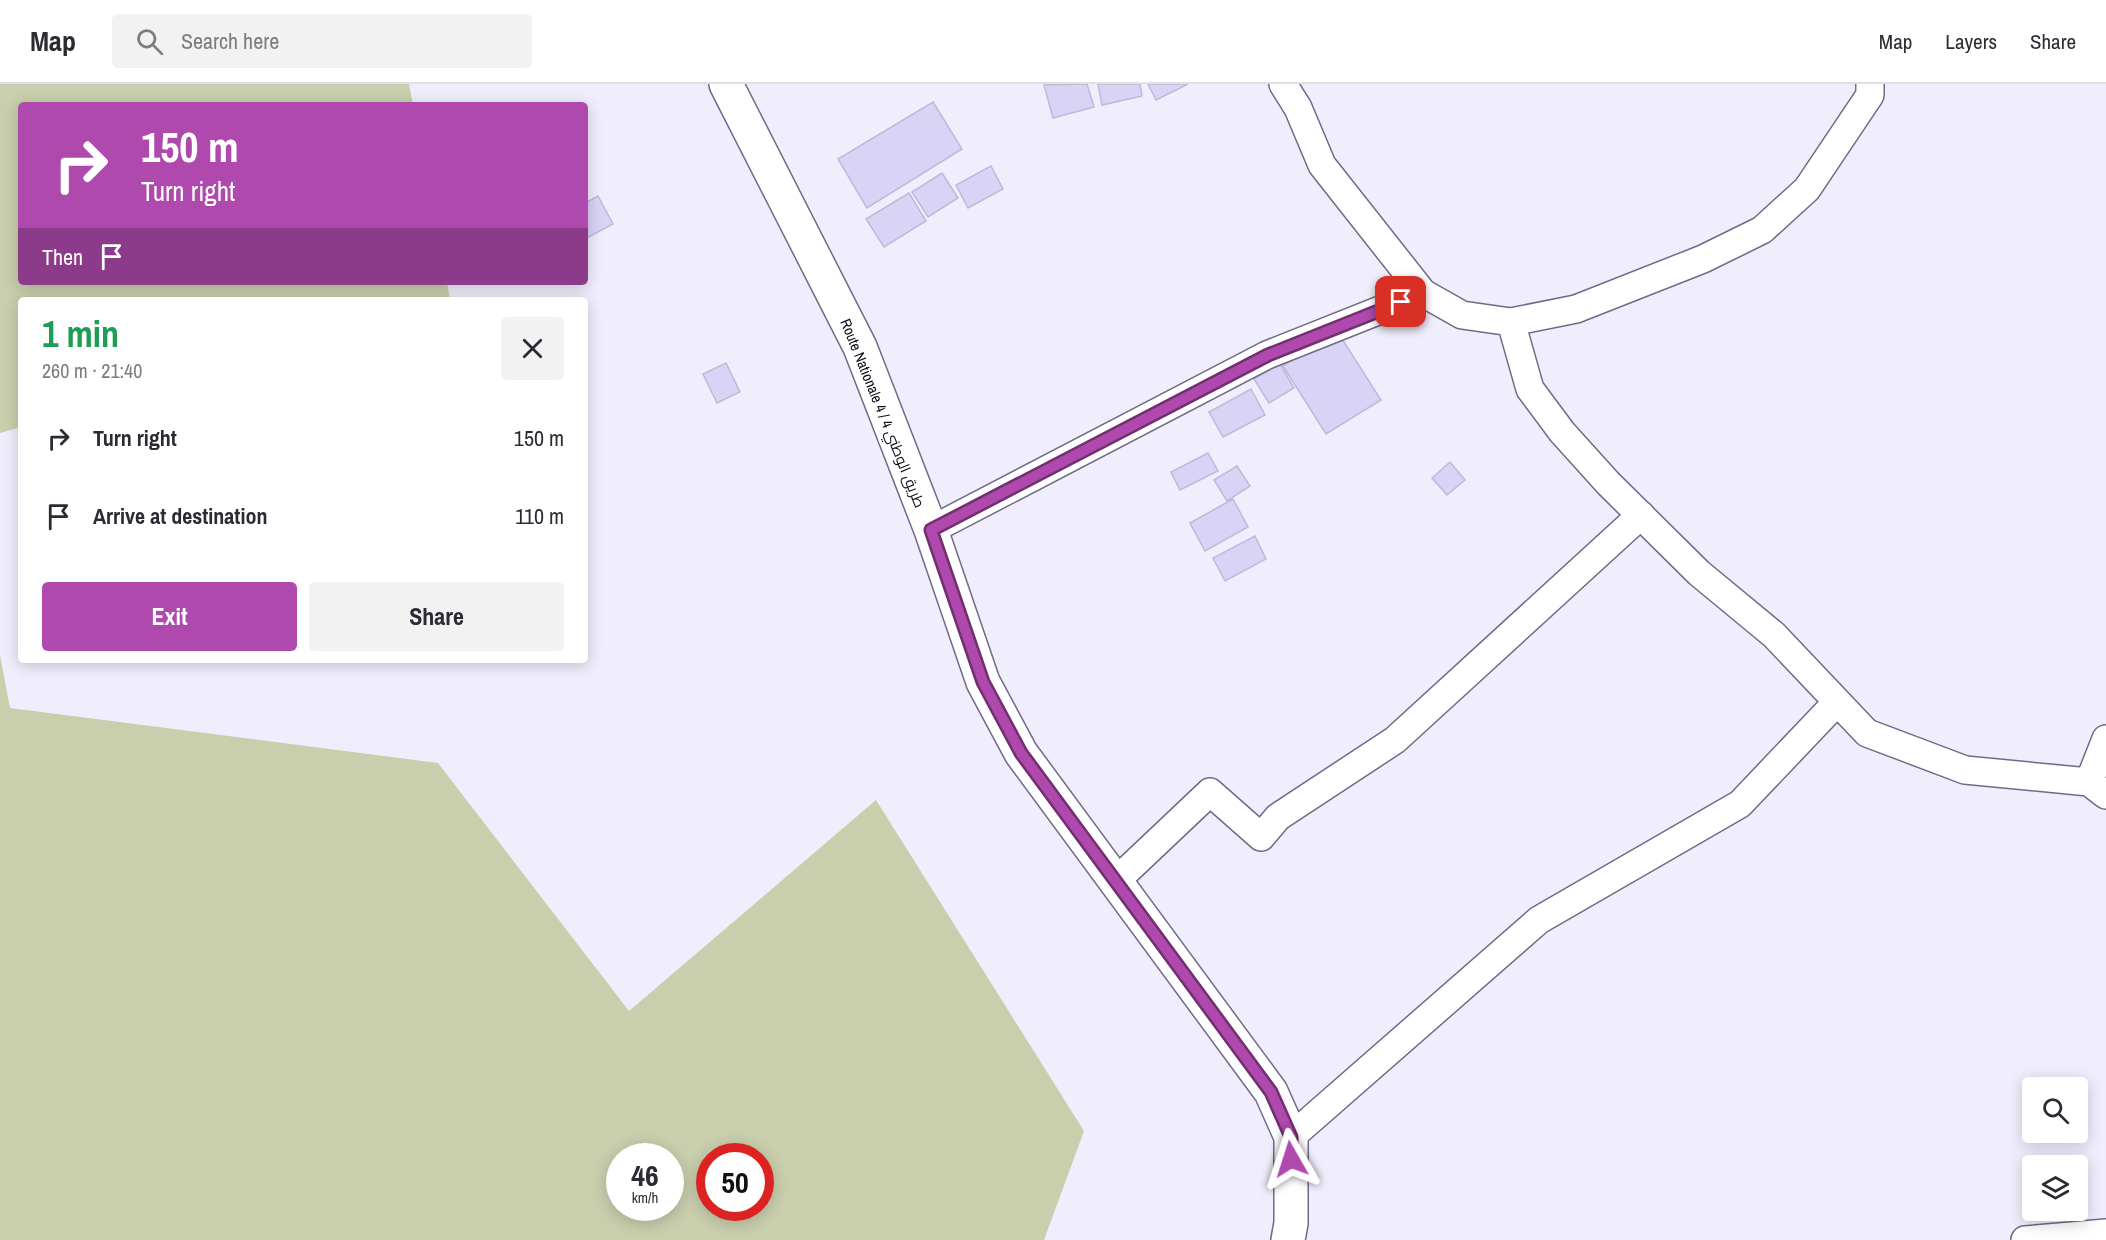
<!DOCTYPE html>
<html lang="en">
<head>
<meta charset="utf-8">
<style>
	:root { --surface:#fff; --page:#f2f2f3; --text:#2b2b33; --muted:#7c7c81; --line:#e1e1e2; --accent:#b049ad }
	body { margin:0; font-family:"Archivo Narrow",Cairo,sans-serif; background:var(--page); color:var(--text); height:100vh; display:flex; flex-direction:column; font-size:22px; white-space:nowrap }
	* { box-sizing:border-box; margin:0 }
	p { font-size:20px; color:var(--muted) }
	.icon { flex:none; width:33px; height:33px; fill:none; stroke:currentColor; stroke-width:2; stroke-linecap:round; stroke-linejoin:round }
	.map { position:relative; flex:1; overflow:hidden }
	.panel { position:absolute; left:18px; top:213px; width:570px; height:366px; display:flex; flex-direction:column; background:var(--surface); border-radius:6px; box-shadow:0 3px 15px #0003 }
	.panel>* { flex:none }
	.banner { position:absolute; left:18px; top:18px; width:570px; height:183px; border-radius:6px; box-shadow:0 3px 15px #0003; background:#b049ad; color:#fff; overflow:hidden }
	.tools { position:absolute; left:2022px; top:993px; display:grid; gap:12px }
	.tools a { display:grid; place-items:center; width:66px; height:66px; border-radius:6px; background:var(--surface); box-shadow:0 3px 15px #0003; font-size:30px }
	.speed { position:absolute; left:606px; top:1059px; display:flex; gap:12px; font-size:30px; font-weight:700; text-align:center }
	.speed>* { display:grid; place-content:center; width:78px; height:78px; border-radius:50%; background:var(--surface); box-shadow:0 3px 15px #0003; line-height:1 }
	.speed small { font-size:15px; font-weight:400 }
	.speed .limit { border:9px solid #d22; background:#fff; color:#111 }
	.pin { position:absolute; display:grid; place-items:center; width:51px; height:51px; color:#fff; margin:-26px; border-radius:12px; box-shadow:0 3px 9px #0006 }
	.me { position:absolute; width:66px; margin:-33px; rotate:354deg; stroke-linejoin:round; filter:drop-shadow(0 0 4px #0008) }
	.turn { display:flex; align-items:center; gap:21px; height:126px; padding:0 24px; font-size:27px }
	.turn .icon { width:78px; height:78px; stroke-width:2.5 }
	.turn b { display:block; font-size:42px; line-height:51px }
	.then { display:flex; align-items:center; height:57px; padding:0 24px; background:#0003; gap:12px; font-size:22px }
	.round { display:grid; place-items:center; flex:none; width:63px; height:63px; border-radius:6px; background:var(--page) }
	.headline { display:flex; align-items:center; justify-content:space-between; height:102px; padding:0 24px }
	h1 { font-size:36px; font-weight:700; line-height:45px; color:#1e9e55 }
	.primary-button { display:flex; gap:12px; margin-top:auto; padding:12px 24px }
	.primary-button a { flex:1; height:69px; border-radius:6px; background:var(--accent); color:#fff; font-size:24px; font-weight:700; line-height:69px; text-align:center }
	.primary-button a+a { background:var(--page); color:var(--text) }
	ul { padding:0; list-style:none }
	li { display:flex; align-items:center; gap:18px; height:78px; padding:0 24px }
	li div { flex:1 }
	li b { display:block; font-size:22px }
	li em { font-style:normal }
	header { display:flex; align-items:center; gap:36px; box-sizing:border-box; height:84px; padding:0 30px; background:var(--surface); border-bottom:2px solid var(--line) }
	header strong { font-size:28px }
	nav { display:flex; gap:33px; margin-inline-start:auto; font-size:21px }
	.search { width:420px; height:54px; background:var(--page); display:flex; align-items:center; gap:15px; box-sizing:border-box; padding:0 21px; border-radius:6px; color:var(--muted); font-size:22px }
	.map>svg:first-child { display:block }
</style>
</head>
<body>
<header>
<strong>Map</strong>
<div class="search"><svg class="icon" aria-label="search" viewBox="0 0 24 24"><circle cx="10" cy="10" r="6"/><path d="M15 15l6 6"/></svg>Search here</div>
<nav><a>Map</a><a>Layers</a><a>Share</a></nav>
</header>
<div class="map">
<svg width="2106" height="1156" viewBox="0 0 2106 1156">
	<rect width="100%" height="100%" fill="#f0eefc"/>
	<!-- green -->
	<path fill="#c9cfad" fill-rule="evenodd" d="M0,0h409l4,21h-392v177h426l3,18h-429v127l-21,6z
		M0,571l10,53 428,55 191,248 247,-211 208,331 -40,109h-1044zM620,1072h50v52h-50zM710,1072h50v52h-50z"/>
	<!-- building -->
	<path fill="#d9d3f5" stroke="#beb9da" stroke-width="1.5" d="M1087,0l7,23 -41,11 -9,-33z
		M1098,0h42l2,12 -40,9z
		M1148,0h40l-32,16z
		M933,18l29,47 -95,59 -29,-49z
		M991,82l12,23 -35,19 -12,-23z
		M942,89l16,25 -30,19 -16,-25z
		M909,109l17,28 -42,26 -18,-28z
		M598,112l15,28 -28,15v-36z
		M1337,247l44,69 -55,34 -43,-68z
		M726,279l14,29 -23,11 -14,-29z
		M1280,280l14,24 -25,15 -15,-24z
		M1251,305l14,26 -42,22 -14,-25z
		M1208,369l10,18 -38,19 -9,-18z
		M1450,378l15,18 -18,15 -15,-17z
		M1237,382l13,20 -23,15 -13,-21z
		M1233,415l15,28 -43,24 -15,-28z
		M1255,452l11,23 -41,22 -12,-23z"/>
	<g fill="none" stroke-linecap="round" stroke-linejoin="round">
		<!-- street casing -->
		<g stroke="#706a88" stroke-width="30">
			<path id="street" d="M1283,0l15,24 24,57 101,128 39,22 49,7 65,-13 127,-50 59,-29 45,-41 63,-94v-11
				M1511,238l19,67 32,43 46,51 91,90 75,62 93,98 98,37 124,12 17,13
				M931,446l336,-175 156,-62
				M2089,698l17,-43
				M1116,797l94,-89 51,45 17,-20 117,-77 246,-225
				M1291,1053l248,-217 201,-116 97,-102
				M2025,1156l81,-7"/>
		</g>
		<!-- secondary casing -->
		<g stroke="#706a88" stroke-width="36">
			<path id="secondary" d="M726,0l134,263 71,183 52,152 38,71 250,339 20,45v86l-3,17"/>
		</g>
		<!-- street -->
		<use href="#street" stroke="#fff" stroke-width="27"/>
		<!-- secondary -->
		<use href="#secondary" stroke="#fff" stroke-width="33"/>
	</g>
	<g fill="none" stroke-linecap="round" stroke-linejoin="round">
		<!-- route casing -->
		<g stroke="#722f70" stroke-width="15">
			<path id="route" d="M1291,1075v-22l-20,-45 -250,-339 -38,-71 -52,-152 337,-175 133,-53"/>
		</g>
		<!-- route -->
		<use href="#route" stroke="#b049ad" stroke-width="10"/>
	</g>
	<g text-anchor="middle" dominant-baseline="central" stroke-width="5" stroke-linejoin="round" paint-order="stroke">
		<!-- street labels -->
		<g font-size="15" fill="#110f1a" stroke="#fff">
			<text transform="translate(883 329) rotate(68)">Route Nationale 4 / طريق الوطني 4</text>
		</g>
	</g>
</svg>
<div class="tools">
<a><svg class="icon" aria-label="search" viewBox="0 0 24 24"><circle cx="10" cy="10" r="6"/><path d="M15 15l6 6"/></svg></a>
<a><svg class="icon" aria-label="layers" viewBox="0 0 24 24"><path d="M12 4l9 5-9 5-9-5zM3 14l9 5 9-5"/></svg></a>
</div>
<div class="speed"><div>46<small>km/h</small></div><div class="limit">50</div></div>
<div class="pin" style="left:1401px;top:218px;background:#d93025"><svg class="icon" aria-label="arrive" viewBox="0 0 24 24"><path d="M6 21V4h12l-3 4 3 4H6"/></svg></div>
<svg class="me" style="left:1291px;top:1075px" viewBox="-20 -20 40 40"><path d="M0-17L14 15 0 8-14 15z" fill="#b049ad" stroke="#fff" stroke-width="4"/></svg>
<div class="banner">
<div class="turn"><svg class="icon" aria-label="right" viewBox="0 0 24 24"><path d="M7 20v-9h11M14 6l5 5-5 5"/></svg><div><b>150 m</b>Turn right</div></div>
<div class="then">Then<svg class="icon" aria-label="arrive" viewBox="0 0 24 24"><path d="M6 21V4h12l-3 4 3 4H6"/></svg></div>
</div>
<section class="panel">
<div class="headline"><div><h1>1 min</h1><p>260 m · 21:40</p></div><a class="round"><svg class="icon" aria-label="close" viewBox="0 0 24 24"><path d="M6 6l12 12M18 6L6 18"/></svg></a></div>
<ul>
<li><svg class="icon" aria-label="right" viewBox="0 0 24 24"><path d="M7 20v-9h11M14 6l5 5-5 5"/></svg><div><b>Turn right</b></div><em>150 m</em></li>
<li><svg class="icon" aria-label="arrive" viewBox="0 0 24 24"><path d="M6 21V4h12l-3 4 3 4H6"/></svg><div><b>Arrive at destination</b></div><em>110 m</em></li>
</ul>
<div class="primary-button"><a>Exit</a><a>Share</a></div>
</section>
</div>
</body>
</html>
